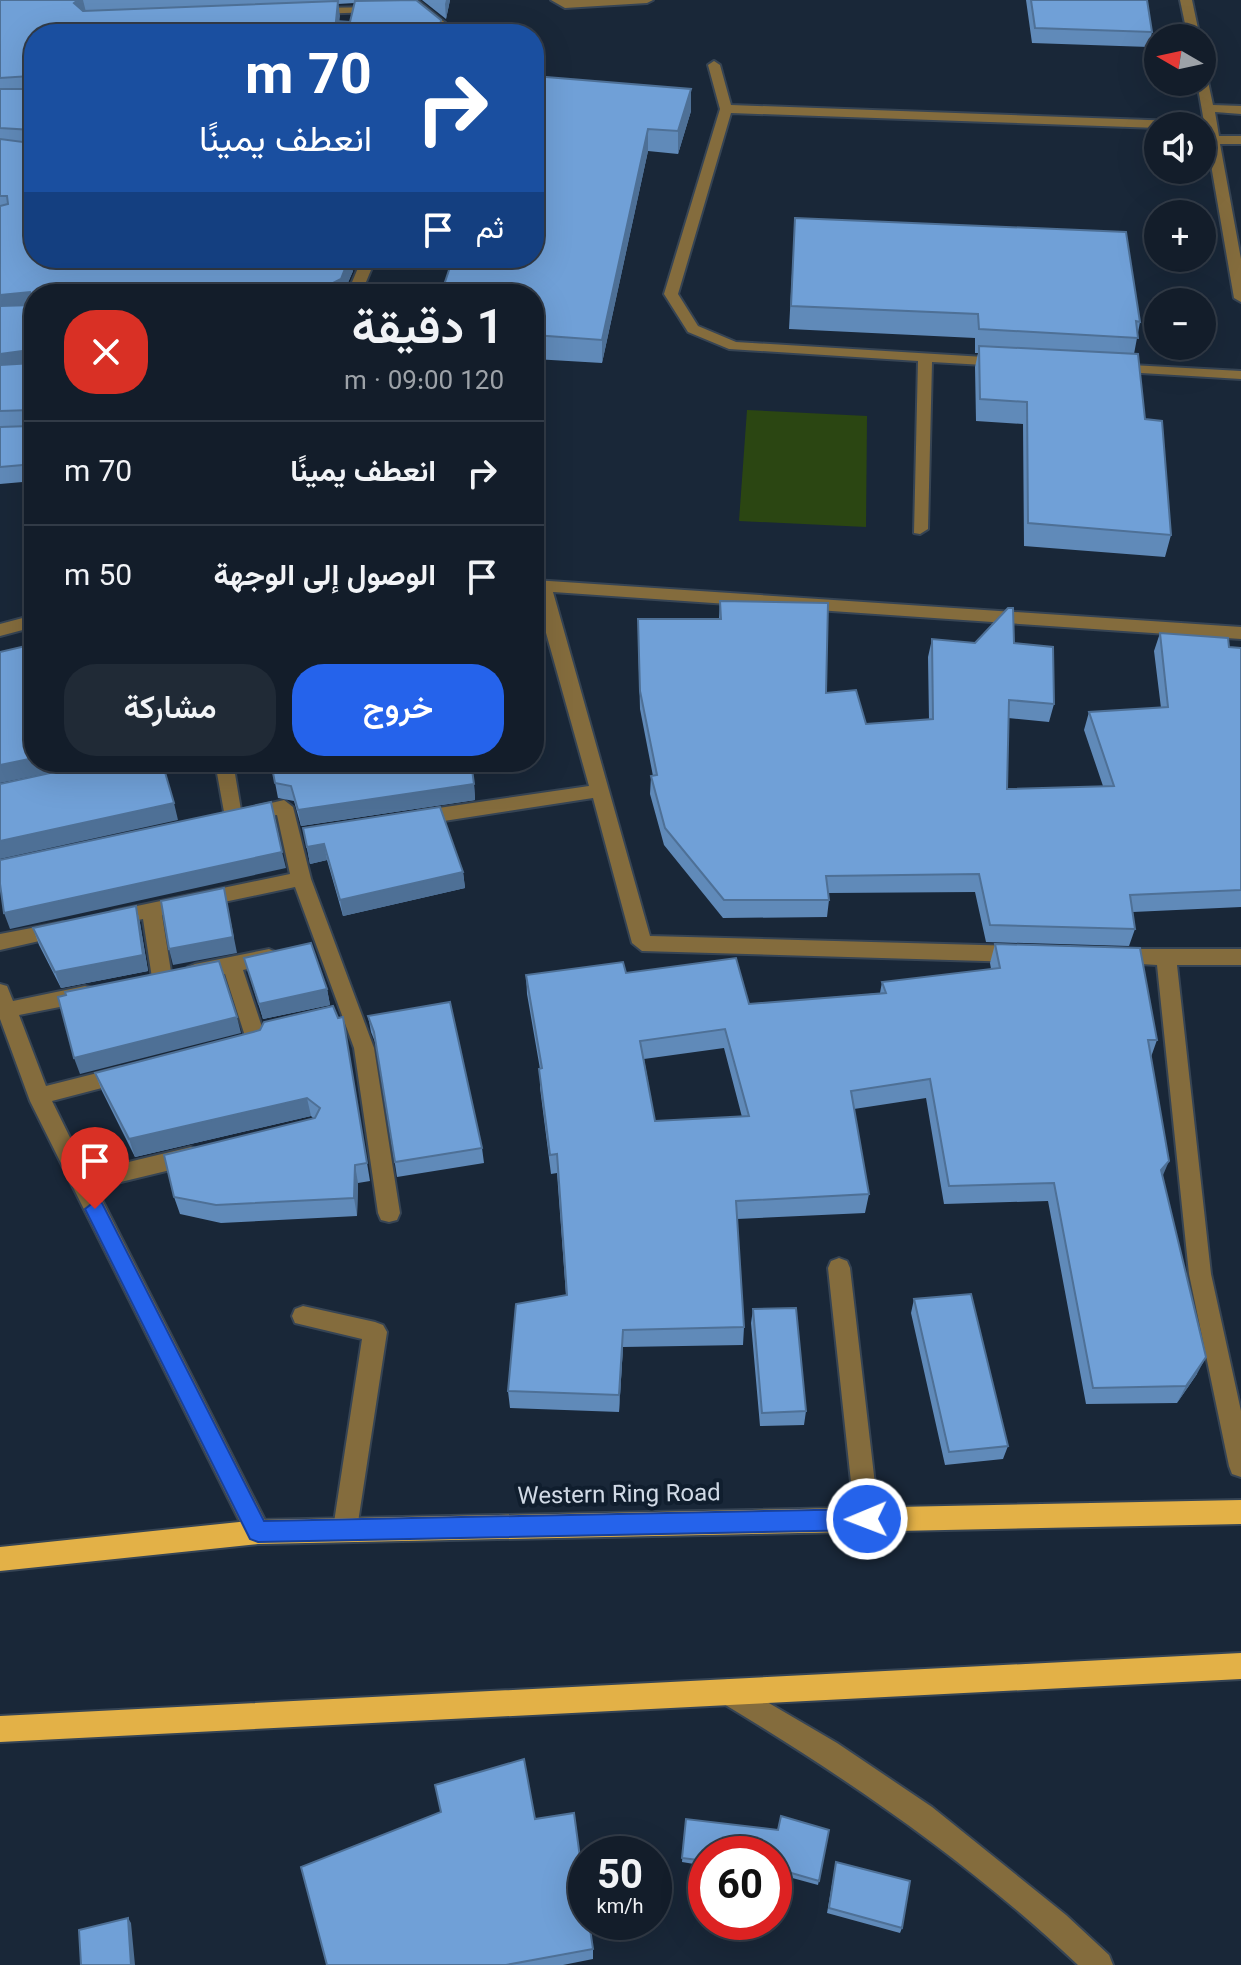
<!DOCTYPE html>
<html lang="ar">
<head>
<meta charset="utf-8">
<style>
	:root { --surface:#131d2a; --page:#202a36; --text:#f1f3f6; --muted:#9da2a8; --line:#323b47; --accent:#2563eb }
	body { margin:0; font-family:Georgia,Vazirmatn,serif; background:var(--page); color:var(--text); direction:rtl; height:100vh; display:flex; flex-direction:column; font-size:30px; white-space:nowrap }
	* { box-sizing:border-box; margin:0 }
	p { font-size:26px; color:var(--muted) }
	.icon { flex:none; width:44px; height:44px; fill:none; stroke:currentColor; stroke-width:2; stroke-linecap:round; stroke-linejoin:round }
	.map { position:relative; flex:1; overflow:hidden; direction:ltr }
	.panel { position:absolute; left:24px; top:284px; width:520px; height:488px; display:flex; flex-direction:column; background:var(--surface); border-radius:32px; box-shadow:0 8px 32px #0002,0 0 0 2px var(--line); direction:rtl }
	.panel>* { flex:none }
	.hud { position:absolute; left:24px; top:24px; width:520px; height:244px; border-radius:32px; box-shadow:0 8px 32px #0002,0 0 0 2px var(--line); direction:rtl; background:#1a4fa0; color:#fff; overflow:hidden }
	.needle { width:52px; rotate:279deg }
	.controls { position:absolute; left:1144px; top:24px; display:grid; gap:16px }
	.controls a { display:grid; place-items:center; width:72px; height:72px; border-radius:50%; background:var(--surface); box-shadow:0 8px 32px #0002,0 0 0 2px var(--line); font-size:40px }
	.speed { position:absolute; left:568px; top:1836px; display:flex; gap:16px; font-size:40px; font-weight:700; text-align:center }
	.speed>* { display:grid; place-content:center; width:104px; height:104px; border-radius:50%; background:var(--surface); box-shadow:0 8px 32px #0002,0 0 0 2px var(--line); line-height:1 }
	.speed small { font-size:20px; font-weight:400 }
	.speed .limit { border:12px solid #d22; background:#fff; color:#111 }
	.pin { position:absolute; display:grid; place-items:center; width:68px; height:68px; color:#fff; margin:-82px -34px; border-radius:50% 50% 50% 0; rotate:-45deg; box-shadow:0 0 8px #0007 }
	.pin .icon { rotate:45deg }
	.me { position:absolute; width:88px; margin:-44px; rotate:269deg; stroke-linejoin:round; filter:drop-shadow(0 0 6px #0008) }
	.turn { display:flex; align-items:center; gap:28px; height:168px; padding:0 40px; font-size:36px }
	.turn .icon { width:104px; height:104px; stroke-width:2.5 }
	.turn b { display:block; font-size:56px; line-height:68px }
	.then { display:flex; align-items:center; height:76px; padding:0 40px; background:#0003; gap:16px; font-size:30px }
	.round { display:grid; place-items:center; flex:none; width:84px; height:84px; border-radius:32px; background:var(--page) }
	.head { display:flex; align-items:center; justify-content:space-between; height:136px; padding:0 40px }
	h1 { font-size:48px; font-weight:600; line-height:60px }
	.button { display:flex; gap:16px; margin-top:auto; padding:16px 40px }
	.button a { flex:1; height:92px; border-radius:32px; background:var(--accent); color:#fff; font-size:32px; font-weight:600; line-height:92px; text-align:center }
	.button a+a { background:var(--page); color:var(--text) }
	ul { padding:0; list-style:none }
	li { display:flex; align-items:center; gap:24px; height:104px; padding:0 40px; border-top:2px solid var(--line) }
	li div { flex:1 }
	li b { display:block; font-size:30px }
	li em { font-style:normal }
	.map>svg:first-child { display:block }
</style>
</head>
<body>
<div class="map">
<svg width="1241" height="1965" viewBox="0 0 1241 1965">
	<rect width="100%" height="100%" fill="#192738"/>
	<!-- green -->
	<path fill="#2b4612" d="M747,410l120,6 -1,111 -127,-6z"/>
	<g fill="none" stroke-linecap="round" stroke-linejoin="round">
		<!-- minor casing -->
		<g stroke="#364454" stroke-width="4">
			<path id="minor" d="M404,0h13l42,34h-13z
				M551,0h102l-6,3 -82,5z
				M1180,0h12l8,38h-12z
				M381,7l2,2 -6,3 -64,2 -6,-3 6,-3z
				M714,61l6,4 11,40 473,17 -7,-40h5v-11l4,1 7,33 28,1v8l-26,-2 4,24h22v8h-21l21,115v43l-7,-4 -29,-168 -3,-4 -44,2 -427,-15 -53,181 20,32 38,16 265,16 7,4 -7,4 -69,-4 -4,167 -8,5 -6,-1 4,-172 -189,-12 -41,-17 -24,-38 56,-185 -12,-44z
				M376,258l-15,36h-14l11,-26 -31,1 -7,-4 7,-4z
				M1113,364l128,7v8l-133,-8 -2,-3z
				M534,580l707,47v12l-688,-47 97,344 369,10 10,8 -10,8 -377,-11 -10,-8 -39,-145 -175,27 -9,-7 9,-7 171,-25 -55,-196z
				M34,615v12l-34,9v-12z
				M215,762h18l8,48 43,-10 9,7 18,72 63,169 26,165 -3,7 -8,2 -8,-2 -3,-7 -24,-165 -59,-161 -133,28 10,63 -3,5h-14l-3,-5 -9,-59 -30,6 -10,-7 10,-7 177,-37 -13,-59 -36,5 -8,5 -7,-2z
				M63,922l7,2 3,5 -3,5 -70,16v-16z
				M269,949l7,3 3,5 -3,5 -33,8 21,63 -3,6h-14l-3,-6 -19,-59 -30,6 -7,-3 -3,-5 3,-5 7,-3z
				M1115,949h126v16h-64l34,309 30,137v66l-9,-3 -3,-8 -40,-192 -32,-309 -49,-3 -3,-5z
				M0,984l7,2 6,15 72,-15 7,2 3,6 -3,6 -7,2 -66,13 27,71 75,-19 7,2 3,6 -3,6 -7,2 -69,18 35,71 104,-25 8,3 3,6 -3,6 -8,3 -95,23 171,336 3,8 -3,8 -9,4 -9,-4 -219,-439 -30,-82z
				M839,1258l8,3 3,7 29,251 -3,8 -9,4 -9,-4 -3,-8 -27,-251 3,-7z
				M303,1306l72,16 8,3 4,7 -30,197 -3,8 -9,4 -9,-4 -3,-8 29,-190 -67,-16 -3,-7 3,-7z
				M728,1679l109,64 95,64 134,108 43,40 4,10h-35c-109,-103 -231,-187 -359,-264l-4,-9 4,-9z"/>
		</g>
		<!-- major casing -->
		<g stroke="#364454" stroke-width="4">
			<path id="major" d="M1241,1500v24l-983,20 -258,27v-24l258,-27z
				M1241,1653v26l-1241,63v-26z"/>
		</g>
		<!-- minor -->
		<use href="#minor" fill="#846c3d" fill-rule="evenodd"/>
		<!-- major -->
		<use href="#major" fill="#e3b147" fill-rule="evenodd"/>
	</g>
	<!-- wall -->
	<path fill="#608ab9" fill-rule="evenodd" d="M0,0h416l-382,258 319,13 -10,23h-309v187l-34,3zM355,3l-5,19 -11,-1 -1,-17z
		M422,0h28l-4,19z
		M1026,0h121l5,32 -3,15 -117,-4z
		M534,76l157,35 -13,43 -30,-3 -46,212 -68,-4z
		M795,218l345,104 -6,32 11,65 26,116 -6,22 -141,-11 -1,-122 -47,-3 -1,-54 3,-14h-3v-15l-186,-9z
		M720,601l106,92 40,31 63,-4 -1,-63 4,-18 43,4h39l40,61 -5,18 -41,-4 -1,71 96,-3 -19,-56 5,-18 72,-4 -7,-57 6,-18 69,14 12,1v259l-108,5 2,17 -6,17 -143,-4 -11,-50 -146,1v7l-2,17 -104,1 -59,-73 -14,-51 1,-18h2l-13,-67 -2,-72 81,-18z
		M271,762l203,22 1,16 -174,26 -7,-25 -16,-3z
		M303,828l160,44 2,16 -122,28 -16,-56 -17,4z
		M136,906l4,17 8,48 -87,17 -22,-43 -6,-17z
		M995,944l162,96 -6,17 12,120 34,197 -20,29 -91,1 -38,-203 -104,3 -18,-106 -72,11 15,85 -4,19 -128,6 7,108 -1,18 -120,2 -4,65 -109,-4 -2,-17 58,-96 -9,-122 -6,1 -11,-86v-19l-13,-75 -1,-19 100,-2 123,31 131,-11 2,-11 109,-13 -1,-6zM724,1048l18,69 -87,4 -11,-62z
		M244,958l83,31 3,16 -67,14z
		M368,1016l114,132 2,15 -87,14 -20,-130 -6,-15z
		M343,1017l27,164 -12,2 -1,33 -136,7 -41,-9 -6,-17 140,-78 -3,-3 -176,41 -33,-66 -7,-18z
		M914,1299l94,147 -5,13 -58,6 -34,-152z
		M753,1309l53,102 -2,14 -44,1 -9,-103z
		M781,1816l48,14 -11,55 -44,-12v-19h-68v12l-24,-4 4,-43 92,11z
		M535,1819l58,130v10l-30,6h-236z
		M836,1862l66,66 -2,5 -73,-20z"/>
	<!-- shaded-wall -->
	<path fill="#4e7096" d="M78,0h5l3,12 -9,6 -3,-15z
		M446,0h4l-4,19 -1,-15z
		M338,1l2,15 -2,18 -2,-13z
		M691,89v22l-13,43v-23z
		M648,129v22l-46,212v-23z
		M349,258h2l2,13 -10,23h-14l4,-11z
		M30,292l4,16 -34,4v-17z
		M29,350l5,16 -34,5v-17z
		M34,758v4h22l3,9 -59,12v-18z
		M474,784l1,16 -174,26 -3,-16z
		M174,803l4,17 -178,39v-18z
		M324,844l3,16 -17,4 -3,-17z
		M282,852l4,16 -276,61 -6,-16z
		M463,872l2,16 -122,28 -3,-16z
		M224,888l13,65 -64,12 -4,-16z
		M136,906l4,17 8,48 -87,17 -6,-16z
		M327,989l3,16 -67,14 -4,-15z
		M237,1017l4,16 -161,41 -6,-16z
		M307,1098l4,18 -176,41 -6,-18z
		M1169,1161l-8,19v-10z
		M355,1165l3,18 -1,33 -3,-18z
		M623,1330v17l-4,65v-17z
		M1206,1357l-9,17 -20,29 9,-17z
		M128,1918l3,5 4,42h-4z"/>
	<!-- building -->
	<path fill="#70a0d7" stroke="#4e7096" stroke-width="2" fill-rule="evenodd" d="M0,0h78l-4,3 9,8 255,-10 -2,20 14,1 5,-21 61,-1 25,20 -2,14h-405v224h315l-8,21 -8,4 -4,11h-295v170l-34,3v-40l30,-1 1,-16 -31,1v-46l32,-2 -3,-13 -29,4v-48l32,-1 -2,-13 -30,3v-89l8,-2 -1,-8h-7v-57l30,4 2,-13 -32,-2v-39h32l-2,-13 -30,2z
		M1031,0h116l5,32 -117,-4z
		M534,76l157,13 -13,42 -30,-2 -46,211 -68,-5v-41h-93l12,-36h81z
		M795,218l331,14 14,90 -4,-1 2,17 -159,-9 -1,-15 -187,-8z
		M979,346l159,8 7,65 17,2 9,114 -143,-12 -1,-121 -47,-3z
		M720,601l108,2 -2,90 30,-3 10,34 67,-5 -1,-80 43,4 33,-35h5l1,35 39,4 1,57 -45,-4 -2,89 107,-3 -25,-74 79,-5 -8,-74 68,5 1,9 12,1v242l-111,5 5,34 -145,-4 -11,-51 -153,2 3,24h-105l-59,-72 -14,-52 6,-1 -17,-84 -2,-72h83z
		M34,644v114l-34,7v-113z
		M100,762h62l12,41 -174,38v-57z
		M271,762h200l3,22 -176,26 -7,-24 -16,-3z
		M271,802l11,50 -278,61 -4,-29v-24z
		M440,807l23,65 -123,28 -16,-56 -17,3 -4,-19z
		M224,888l9,49 -64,12 -8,-48z
		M136,906l7,49 -88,17 -22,-44z
		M311,943l16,46 -68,15 -15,-46z
		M995,944l145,4 17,92h-9l21,121 -8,9 45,187 -20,29 -93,2 -39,-205 -105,3 -19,-107 -79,12 18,103 -133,7 8,126 -121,3 -4,65 -111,-4 8,-87 51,-9 -10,-141 -7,1 -11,-86 3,-1 -16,-93 97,-13 3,11 110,-15 13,46 137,-11 -4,-11 118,-14zM725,1029l24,87 -94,5 -15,-80z
		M219,961l18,56 -163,41 -16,-61 8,-2 -1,-3z
		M450,1002l32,146 -87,14 -21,-130 -6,-16z
		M333,1006l5,12 5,-1 24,146 -12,2 -1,33 -138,7 -42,-8 -10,-42 151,-37 5,-10 -13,-10 -178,41 -34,-66 158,-41 7,-2 4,-8z
		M971,1294l37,152 -59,6 -35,-153z
		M796,1308l10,103 -44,2 -9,-104z
		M524,1759l11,60 39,-6 12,89v20h3l4,27 -87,16h-179l-26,-98 140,-55 -6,-27z
		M781,1816l48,14 -10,51 -45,-13v-14h-68v7l-24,-3 4,-39 92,11z
		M836,1862l74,19 -8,47 -73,-20z
		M128,1918l3,47h-50l-2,-35z"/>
	<!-- route -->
	<path fill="#2563eb" stroke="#184099" stroke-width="2" d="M95,1201l7,2 162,318 603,-12 8,3 3,7 -3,8 -8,3 -609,12 -8,-3 -165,-330z"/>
	<g text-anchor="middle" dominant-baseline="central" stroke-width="8" stroke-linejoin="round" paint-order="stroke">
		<!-- near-street labels -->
		<g font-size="24" fill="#d1dae6" stroke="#101e2e">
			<text transform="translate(619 1496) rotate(-1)">Western Ring Road</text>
		</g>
	</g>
</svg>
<div class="controls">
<a><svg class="needle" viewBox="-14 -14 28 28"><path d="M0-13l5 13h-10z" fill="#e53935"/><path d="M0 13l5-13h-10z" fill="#9da2a8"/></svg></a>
<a><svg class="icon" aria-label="sound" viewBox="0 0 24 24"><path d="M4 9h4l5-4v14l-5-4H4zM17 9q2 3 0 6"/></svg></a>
<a>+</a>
<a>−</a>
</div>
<div class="speed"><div>50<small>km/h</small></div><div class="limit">60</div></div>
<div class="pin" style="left:95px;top:1209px;background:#d93025"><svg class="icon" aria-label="arrive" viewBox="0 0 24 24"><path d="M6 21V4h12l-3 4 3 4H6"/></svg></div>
<svg class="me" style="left:867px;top:1519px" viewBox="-20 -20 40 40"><circle r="17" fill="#2563eb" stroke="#fff" stroke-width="3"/><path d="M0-11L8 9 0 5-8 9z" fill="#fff"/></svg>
<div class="hud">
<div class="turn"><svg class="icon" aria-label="right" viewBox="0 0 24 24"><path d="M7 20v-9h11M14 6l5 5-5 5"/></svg><div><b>70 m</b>انعطف يمينًا</div></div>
<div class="then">ثم<svg class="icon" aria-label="arrive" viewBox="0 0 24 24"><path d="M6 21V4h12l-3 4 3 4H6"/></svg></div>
</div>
<section class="panel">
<div class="head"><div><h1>1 دقيقة</h1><p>120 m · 09:00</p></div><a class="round" style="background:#d93025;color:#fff"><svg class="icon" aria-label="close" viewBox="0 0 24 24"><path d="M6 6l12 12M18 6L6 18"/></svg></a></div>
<ul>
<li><svg class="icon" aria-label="right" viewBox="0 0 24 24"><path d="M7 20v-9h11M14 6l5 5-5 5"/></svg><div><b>انعطف يمينًا</b></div><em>70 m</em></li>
<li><svg class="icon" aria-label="arrive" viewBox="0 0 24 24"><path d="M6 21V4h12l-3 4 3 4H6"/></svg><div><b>الوصول إلى الوجهة</b></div><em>50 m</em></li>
</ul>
<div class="button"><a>خروج</a><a>مشاركة</a></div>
</section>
</div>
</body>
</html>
